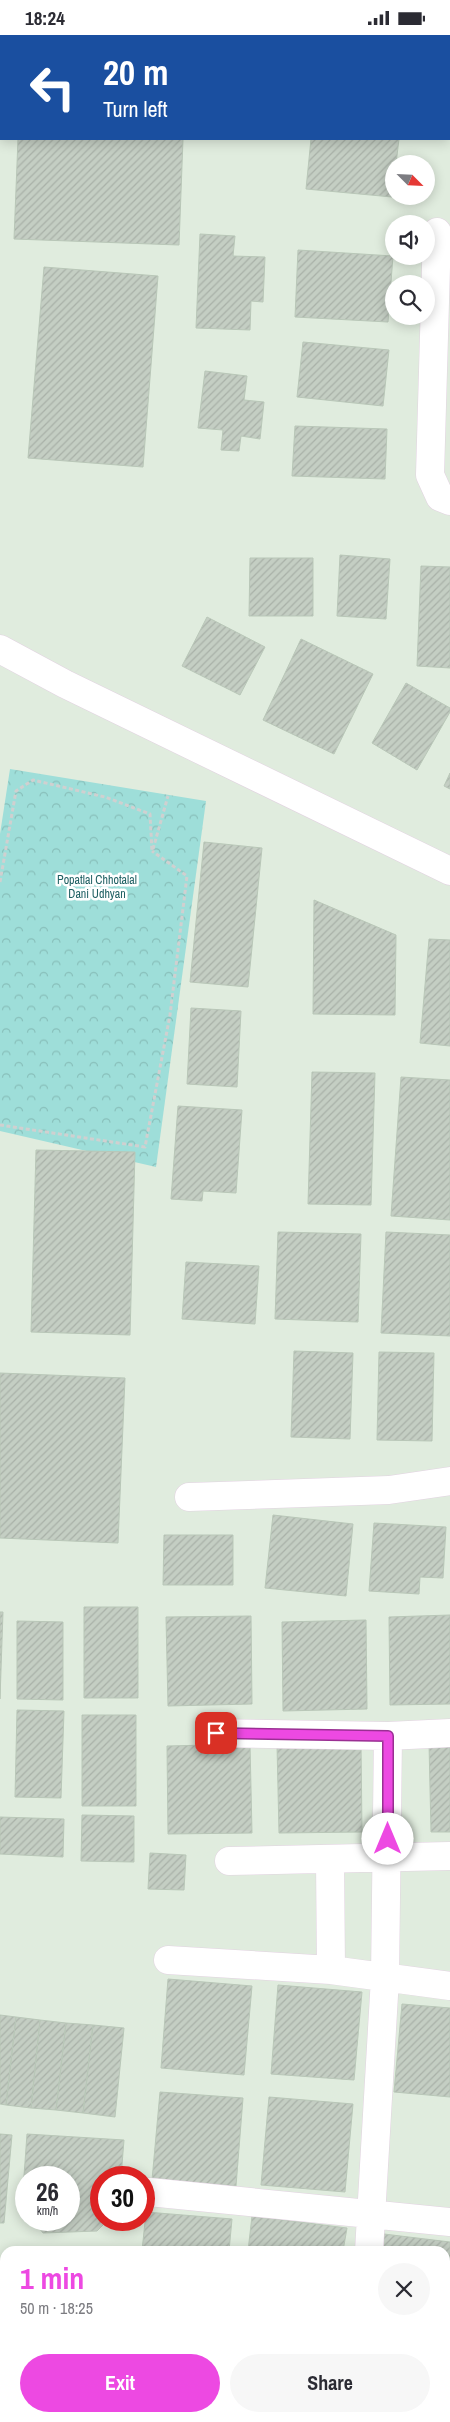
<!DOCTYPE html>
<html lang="en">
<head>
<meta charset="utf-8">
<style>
	:root { --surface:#fff; --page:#f7f7f7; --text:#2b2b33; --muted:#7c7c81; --accent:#ed49e2 }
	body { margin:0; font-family:"Archivo Narrow",sans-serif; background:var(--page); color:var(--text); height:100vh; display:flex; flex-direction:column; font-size:19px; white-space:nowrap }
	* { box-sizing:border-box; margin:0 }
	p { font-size:16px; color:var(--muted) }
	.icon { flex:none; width:28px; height:28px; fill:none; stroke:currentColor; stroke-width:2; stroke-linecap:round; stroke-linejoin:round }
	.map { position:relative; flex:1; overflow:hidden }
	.details { position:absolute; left:0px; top:2211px; width:450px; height:176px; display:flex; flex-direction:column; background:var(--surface); border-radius:15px 15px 0 0; box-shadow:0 2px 12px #0003 }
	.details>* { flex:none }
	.hud { position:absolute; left:0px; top:0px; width:450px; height:105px; box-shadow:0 2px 12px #0003; background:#1a4fa0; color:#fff; overflow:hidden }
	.needle { width:32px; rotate:114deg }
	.tools { position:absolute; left:385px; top:120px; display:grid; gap:10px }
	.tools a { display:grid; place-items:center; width:50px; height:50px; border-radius:50%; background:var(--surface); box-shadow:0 2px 12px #0003; font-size:25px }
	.speed { position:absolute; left:15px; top:2131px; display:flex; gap:10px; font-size:25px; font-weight:700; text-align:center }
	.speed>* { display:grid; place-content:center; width:65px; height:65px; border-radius:50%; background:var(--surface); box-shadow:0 2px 12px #0003; line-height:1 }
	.speed small { font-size:12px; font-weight:400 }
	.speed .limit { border:8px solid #d22; background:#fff; color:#111 }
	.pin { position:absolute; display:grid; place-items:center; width:42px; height:42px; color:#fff; margin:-21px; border-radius:10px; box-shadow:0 2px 8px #0006 }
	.me { position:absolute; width:55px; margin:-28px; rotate:0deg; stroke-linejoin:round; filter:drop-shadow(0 0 4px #0008) }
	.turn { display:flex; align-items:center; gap:18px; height:105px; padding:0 20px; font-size:22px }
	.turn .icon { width:65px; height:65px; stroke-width:2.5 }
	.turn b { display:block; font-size:35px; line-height:42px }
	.round { display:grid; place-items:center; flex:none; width:52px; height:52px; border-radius:26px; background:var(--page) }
	.head { display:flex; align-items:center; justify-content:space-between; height:85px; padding:0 20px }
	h1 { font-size:30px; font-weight:700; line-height:38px; color:var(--accent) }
	.cta { display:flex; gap:10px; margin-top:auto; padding:10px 20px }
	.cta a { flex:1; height:58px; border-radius:30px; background:var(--accent); color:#fff; font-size:20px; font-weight:700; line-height:58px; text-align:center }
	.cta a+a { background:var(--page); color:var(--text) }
	.status { display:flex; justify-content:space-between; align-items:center; height:35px; padding:0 25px; background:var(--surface); direction:ltr }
	.status svg { height:14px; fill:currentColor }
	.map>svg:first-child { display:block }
</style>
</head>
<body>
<div class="status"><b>18:24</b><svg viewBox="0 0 49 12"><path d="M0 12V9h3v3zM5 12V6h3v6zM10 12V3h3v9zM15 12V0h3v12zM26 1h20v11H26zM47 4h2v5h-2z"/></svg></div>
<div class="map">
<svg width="450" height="2387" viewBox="0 0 450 2387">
	<defs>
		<pattern id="park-crowns" width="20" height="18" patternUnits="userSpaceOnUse" patternTransform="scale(1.25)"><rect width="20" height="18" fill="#9eded9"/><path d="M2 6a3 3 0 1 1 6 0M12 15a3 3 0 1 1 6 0" fill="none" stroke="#88bfba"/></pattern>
		<pattern id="building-hatch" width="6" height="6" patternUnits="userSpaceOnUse" patternTransform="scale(1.25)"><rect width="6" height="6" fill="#c4cec3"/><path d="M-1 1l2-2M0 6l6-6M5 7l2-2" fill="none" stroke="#a9b1a8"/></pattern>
	</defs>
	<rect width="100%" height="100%" fill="#e0ecde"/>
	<!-- park -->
	<path fill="url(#park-crowns)" d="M10,734l196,32 -50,366 -156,-36v-297z"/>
	<!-- building -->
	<path fill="url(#building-hatch)" stroke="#b9c7b8" d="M27,0h165l-165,1z
		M217,0h96l-96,1z
		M419,0h31v34l-1,-33z
		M18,104h165l-4,106 -165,-6z
		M311,104h88l-3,25h-2l-2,33 -86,-8z
		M200,199l35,2 -2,20 32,1 -2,45 -12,-1 -1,29 -54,-2z
		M298,215l95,6 -5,66 -93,-5z
		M44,232l114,9 -15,191 -115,-9z
		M303,307l86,8 -6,56 -86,-9z
		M205,336l42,5 -3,24 20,2 -4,37 -19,-3 -2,15 -18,-1 2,-20 -25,-2z
		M295,391l92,3 -2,50 -93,-3z
		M340,520l50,4 -4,60 -49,-3z
		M250,523h63v58h-64z
		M421,531l29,1v101l-33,-2z
		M207,582l58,30 -25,48 -58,-29z
		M301,604l72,35 -39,80 -71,-34z
		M406,648l44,25v4l-33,58 -45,-27z
		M450,738v16l-6,-3z
		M204,807l58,6 -14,139 -58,-5z
		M314,865l82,35 -1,80 -82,-1z
		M429,904l21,1v106l-30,-3z
		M191,973l50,3 -4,76 -50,-3z
		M312,1037l63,1 -4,132 -63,-1z
		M401,1042l49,3v140l-59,-4z
		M178,1071l64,4 -6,83 -33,-2 -1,10 -31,-2z
		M36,1115l99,2 -5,183 -99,-3z
		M278,1197l83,2 -3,88 -83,-3z
		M386,1197l64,3v101l-69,-3z
		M186,1227l73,4 -4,58 -73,-5z
		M294,1316l59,2 -3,86 -59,-2z
		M379,1317l55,1 -2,88 -55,-1z
		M0,1338l125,5 -7,165 -118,-5z
		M273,1480l80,9 -7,72 -81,-8z
		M374,1488l72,4 -3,51 -23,-1 -1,17 -50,-3z
		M164,1500h69v50h-70z
		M84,1572h54v91h-54z
		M0,1577h3l-3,87z
		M450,1580v89l-60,1 -1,-88z
		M251,1581l1,88 -84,2 -2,-89z
		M366,1585l1,89 -84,2 -1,-89z
		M17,1586l46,1v78l-46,-1z
		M17,1675l47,1 -3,87 -46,-1z
		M82,1680h54v91h-54z
		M361,1708l1,89 -83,1 -2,-88z
		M429,1708h21v89h-19z
		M250,1709l2,89 -84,1 -1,-88z
		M82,1780l52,1v46l-53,-1z
		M0,1782l64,2 -1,38 -63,-3z
		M150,1818l36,2 -2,35 -36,-1z
		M168,1944l84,7 -8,89 -83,-7z
		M278,1950l84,7 -8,88 -83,-6z
		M402,1969l48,4v89l-56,-5z
		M0,1980l16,2 -10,88 -6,-1z
		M16,1982l24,3 -9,88 -25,-3z
		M40,1985l26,3 -10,87 -25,-2z
		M66,1988l27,2 -10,88 -27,-3z
		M93,1990l31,3 -9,89 -32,-4z
		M160,2057l83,6 -7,88 -84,-6z
		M269,2062l84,7 -8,88 -84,-7z
		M0,2099l12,1 -8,88h-4z
		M27,2099l97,6 -3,37h-20v43h7l-11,11 -54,2 -10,-13h36v-43h-43v33l-4,-6z
		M146,2177l86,7 -3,32h-87z
		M252,2181l95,12 -4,23h-95z
		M384,2199l66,8v68l-5,-1v-58h-63z"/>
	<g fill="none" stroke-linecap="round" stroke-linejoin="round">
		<!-- street casing -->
		<g stroke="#e2d3e1" stroke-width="29">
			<path id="street" d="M449,61h1
				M0,70h1
				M437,197l-7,243 10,22 10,4
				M189,1462l200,-7 61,-9
				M216,1698l172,3 62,-3
				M330,1824l1,111
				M229,1826l221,-5
				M168,1925l163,10 119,16
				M149,2157l301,30
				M369,2216l16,-273 3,-242
				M445,2291l5,1"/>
		</g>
		<!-- secondary casing -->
		<g stroke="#e2d3e1" stroke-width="29">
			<path id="secondary" d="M0,614l65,35 385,187
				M0,2281h5
				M445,2352l5,1"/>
		</g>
		<!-- primary casing -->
		<g stroke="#d0d0d0" stroke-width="29">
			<path id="primary" d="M0,2305l5,1
				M0,2349l5,1
				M172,2382l23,5
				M427,2382l23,5"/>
		</g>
		<!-- path -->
		<path stroke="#d0d0d0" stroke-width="3" stroke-dasharray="4 2.5" stroke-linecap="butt" d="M153,814l15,-53
			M0,847l16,-91 17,-11 72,17 45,17 2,37
			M0,1090l145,22 25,-132 17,-139 -35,-25"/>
		<!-- street -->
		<use href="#street" stroke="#fff" stroke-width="28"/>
		<!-- secondary -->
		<use href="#secondary" stroke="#fff" stroke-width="28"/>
		<!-- primary -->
		<use href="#primary" stroke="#68e76b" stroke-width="28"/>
	</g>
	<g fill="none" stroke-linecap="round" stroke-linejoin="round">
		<!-- route casing -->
		<g stroke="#9a2f93" stroke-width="12">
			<path id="route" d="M216,1698l172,3v103"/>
		</g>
		<!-- route -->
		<use href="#route" stroke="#ed49e2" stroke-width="9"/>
	</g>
	<g text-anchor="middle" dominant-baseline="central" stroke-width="5" stroke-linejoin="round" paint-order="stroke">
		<!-- park labels -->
		<g font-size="12" fill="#1f6063" stroke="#fff">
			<text x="97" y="845">Popatlal Chhotalal<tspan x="97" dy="14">Dani Udhyan</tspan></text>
		</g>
	</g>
</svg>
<div class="tools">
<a><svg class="needle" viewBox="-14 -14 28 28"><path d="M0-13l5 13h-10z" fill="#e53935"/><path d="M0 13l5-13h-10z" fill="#7c7c81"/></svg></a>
<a><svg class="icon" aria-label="sound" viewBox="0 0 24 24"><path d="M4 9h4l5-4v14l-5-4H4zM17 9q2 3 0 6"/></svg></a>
<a><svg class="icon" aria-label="search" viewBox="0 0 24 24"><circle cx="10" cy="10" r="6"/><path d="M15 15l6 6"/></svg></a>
</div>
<div class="speed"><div>26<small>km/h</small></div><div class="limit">30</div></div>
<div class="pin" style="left:216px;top:1698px;background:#d93025"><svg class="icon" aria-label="arrive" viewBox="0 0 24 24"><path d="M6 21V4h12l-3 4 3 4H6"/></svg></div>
<svg class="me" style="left:388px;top:1804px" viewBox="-20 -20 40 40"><circle r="19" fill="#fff"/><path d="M0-13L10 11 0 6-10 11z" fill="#ed49e2"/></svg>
<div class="hud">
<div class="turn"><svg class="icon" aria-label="left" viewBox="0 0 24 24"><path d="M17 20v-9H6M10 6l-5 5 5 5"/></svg><div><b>20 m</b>Turn left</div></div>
</div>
<section class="details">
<div class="head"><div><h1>1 min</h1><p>50 m · 18:25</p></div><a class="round"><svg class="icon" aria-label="close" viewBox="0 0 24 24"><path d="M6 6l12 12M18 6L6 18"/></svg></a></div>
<div class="cta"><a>Exit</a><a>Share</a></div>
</section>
</div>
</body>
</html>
